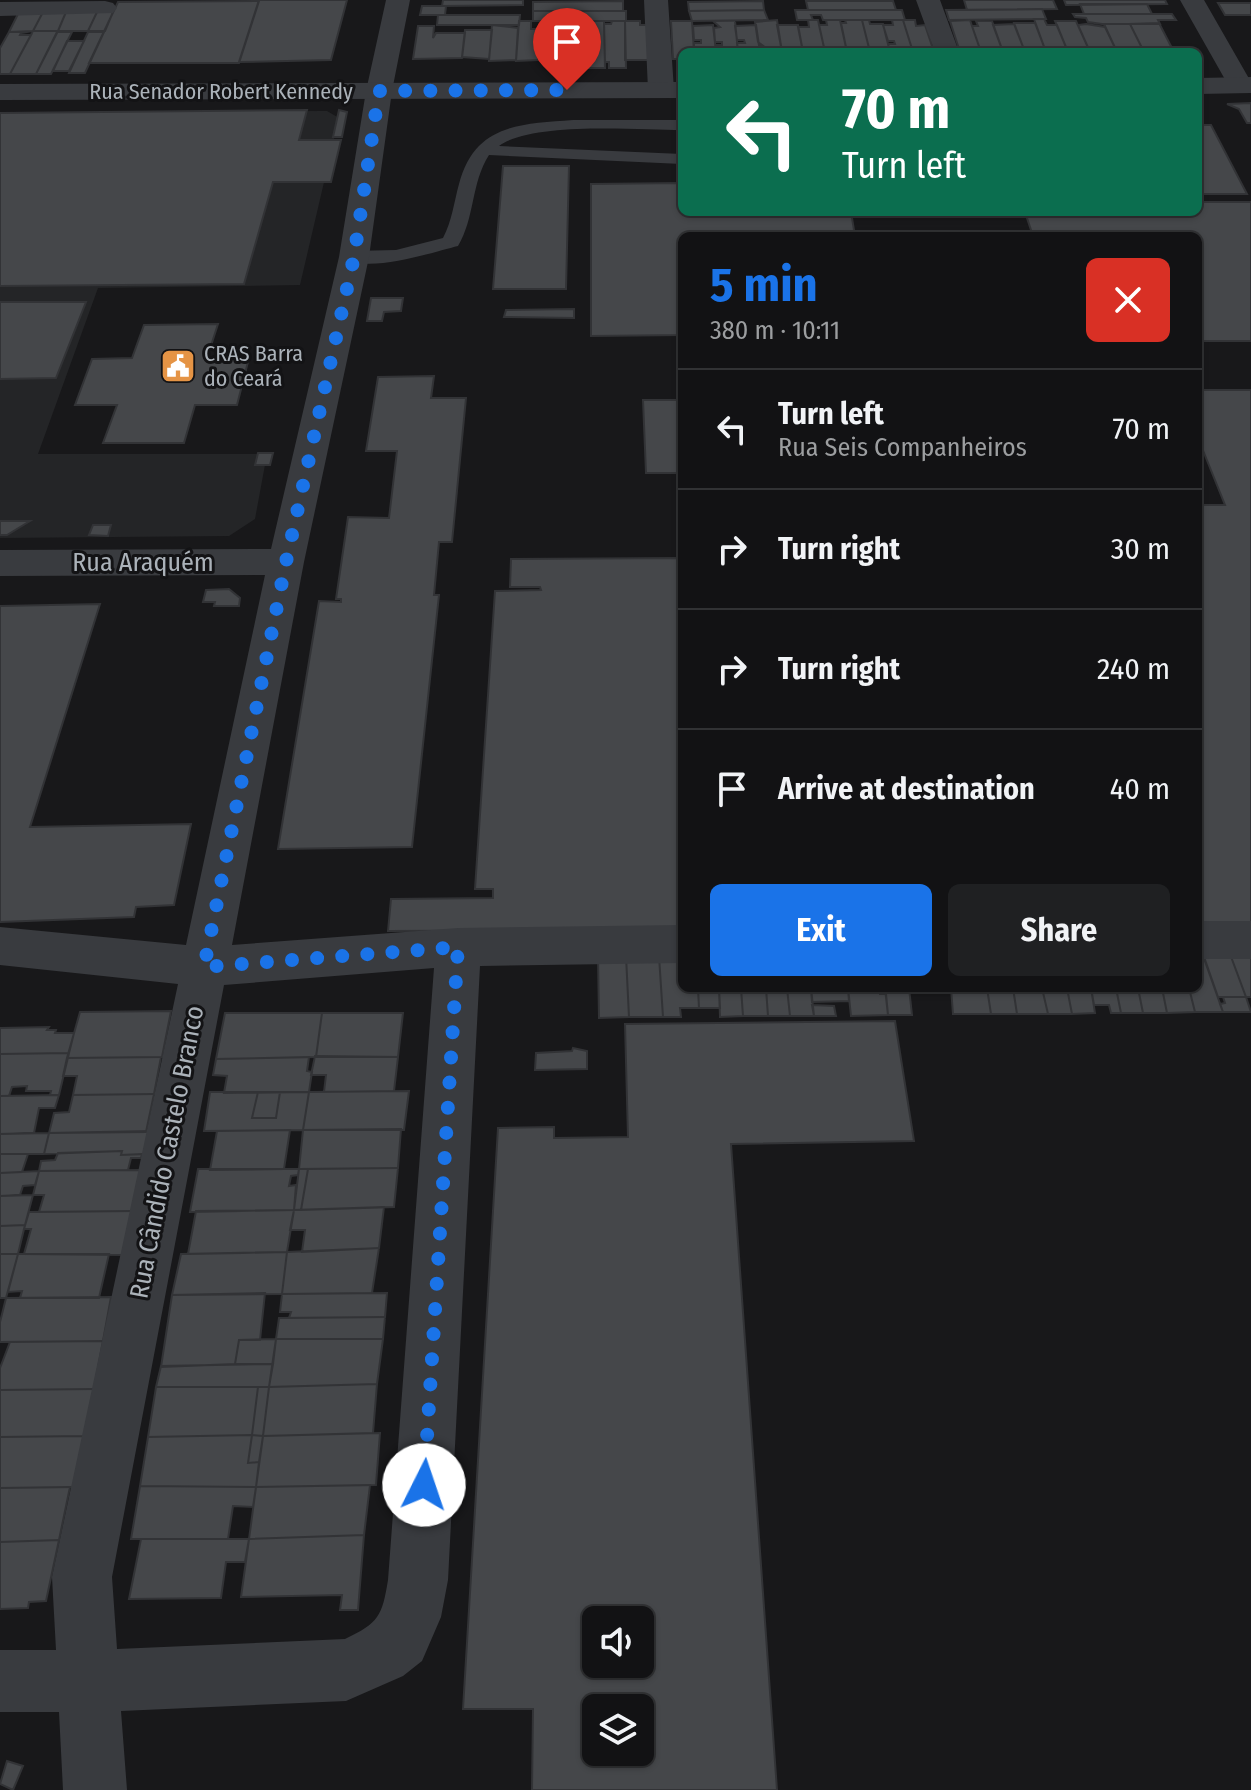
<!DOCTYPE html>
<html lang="en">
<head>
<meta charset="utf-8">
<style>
	:root { --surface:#121214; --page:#1f2022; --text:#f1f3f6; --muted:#9c9ea0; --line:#313234; --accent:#1a73e8 }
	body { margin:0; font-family:"Fira Sans Condensed",sans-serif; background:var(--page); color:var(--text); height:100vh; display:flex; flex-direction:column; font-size:30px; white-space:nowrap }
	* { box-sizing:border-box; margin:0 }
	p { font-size:26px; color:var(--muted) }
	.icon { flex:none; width:44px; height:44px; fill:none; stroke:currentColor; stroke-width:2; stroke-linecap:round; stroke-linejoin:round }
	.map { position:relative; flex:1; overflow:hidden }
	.drawer { position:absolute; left:678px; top:232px; width:524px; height:760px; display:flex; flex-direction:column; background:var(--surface); border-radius:12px; box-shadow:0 2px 6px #0004,0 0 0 2px var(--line) }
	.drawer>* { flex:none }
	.guide { position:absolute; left:678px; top:48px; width:524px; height:168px; border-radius:12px; box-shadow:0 2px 6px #0004,0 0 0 2px var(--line); background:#0b6e4f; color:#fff; overflow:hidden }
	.controls { position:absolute; left:582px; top:1606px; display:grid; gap:16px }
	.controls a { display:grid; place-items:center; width:72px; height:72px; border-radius:12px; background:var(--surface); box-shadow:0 2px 6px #0004,0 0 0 2px var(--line); font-size:40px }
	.pin { position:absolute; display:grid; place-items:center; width:68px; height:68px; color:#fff; margin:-82px -34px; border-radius:50% 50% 50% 0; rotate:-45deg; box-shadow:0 0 8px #0007 }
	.pin .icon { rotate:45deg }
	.me { position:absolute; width:88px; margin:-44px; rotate:4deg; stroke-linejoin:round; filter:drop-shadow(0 0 6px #0008) }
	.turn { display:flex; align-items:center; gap:28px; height:168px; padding:0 32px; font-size:36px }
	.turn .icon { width:104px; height:104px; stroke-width:2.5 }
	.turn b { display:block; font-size:56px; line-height:68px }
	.round { display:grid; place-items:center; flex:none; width:84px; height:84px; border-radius:12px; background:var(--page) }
	.headline { display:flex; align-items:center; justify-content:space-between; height:136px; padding:0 32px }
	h1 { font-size:48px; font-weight:700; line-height:60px; color:var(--accent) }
	.action { display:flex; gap:16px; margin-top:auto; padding:16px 32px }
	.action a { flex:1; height:92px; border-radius:12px; background:var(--accent); color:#fff; font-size:32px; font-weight:700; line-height:92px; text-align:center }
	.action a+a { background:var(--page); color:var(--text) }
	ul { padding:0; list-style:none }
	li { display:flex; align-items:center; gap:24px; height:120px; padding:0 32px; border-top:2px solid var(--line) }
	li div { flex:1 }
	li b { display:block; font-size:30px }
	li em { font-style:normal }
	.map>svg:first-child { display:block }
</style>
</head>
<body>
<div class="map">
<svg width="1251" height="1790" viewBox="0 0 1251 1790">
	<rect width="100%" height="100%" fill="#18181a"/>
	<!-- built -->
	<path fill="#242527" d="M327,111l12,7 -39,167 -202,3 -60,166h229l-12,65 -26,17 -229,2v-426z"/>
	<!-- building -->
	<path fill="#45474a" stroke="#323336" stroke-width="2" fill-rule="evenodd" d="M347,0l-16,60 -92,2 20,-62z
		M443,0h80v5l-81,1z
		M964,0h89l4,9 -90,1z
		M1064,0h101l2,4 -101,1z
		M259,1l-20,62h-150l29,-61z
		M623,1v10h-90v-9z
		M763,1l1,9 -75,1 -1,-9z
		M806,1h87l3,9h-88z
		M1218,3h33v12h-26z
		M1080,4h67l5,10h-68z
		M422,6h24l-1,9h-25z
		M1042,9l4,10 -97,1 -3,-10z
		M764,10l4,10 -76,1 -3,-10z
		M795,10h107l3,10h-82l-2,-5h-10l2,5h-16z
		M533,11h93v10h-93z
		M19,12h24l-10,19 -24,1z
		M43,12h23l-8,19h-25z
		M66,12h31l-9,19h-30z
		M97,12h16l-8,19h-17z
		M1073,14h99l4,6h-18l2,4h-58l-14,-2 -2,-4 -11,-1z
		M438,15h82l-1,10h-82z
		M1034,19h10l3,6h10l11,27h-22z
		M777,20l5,32h-22l-1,-7h3l-4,-3 -3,-20z
		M808,20h10l7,32h-22l-5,-25h11z
		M826,20h14l7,32h-22l-6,-27h8z
		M845,20h17l8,32h-23l-6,-29h5z
		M862,20h7l1,4h13l7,28h-20z
		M892,20h11l10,32h-23l-2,-8h7l-1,-3h-6l-5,-16h10z
		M903,20h12l1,6 9,-1 9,27h-21z
		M970,20l2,6 9,26h-21l-10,-31z
		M519,21h12v8h9l-2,31 -22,1z
		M550,21h12l-2,40 -22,-2 2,-29h10z
		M562,21h13v5h7v42h-22v-10l12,-2h-12z
		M583,21h21l1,47h-23z
		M612,21h13l1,47h-17v-6h-4l-1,-38h7z
		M625,21h15v4h8l1,35h-24z
		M671,21h21l2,31h-12v7h-9z
		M713,21h22l3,31h-22v-7h6v-3h-7l-1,-14 6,-1z
		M976,21h16l11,31h-22l-9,-26h6z
		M1055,21h21l14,31h-22z
		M1014,23h21l11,29h-21z
		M1159,23l15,29h-30l-14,-28z
		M1014,24l11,28h-22l-10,-27z
		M1086,24l19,3 12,25h-27l-12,-27z
		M1104,24h26l14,28h-27z
		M492,25l26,3 -2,32 -27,1z
		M713,25l3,27h-22v-9h7v-3h-7l-1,-14z
		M756,25l4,27h-22l-1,-9h8l-1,-3h-7l-2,-14z
		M777,25h21l5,27h-21z
		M418,26h16l-1,12 3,-5h29l-3,25 -49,1z
		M465,30h27l-3,29 -27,-2z
		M33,31h25l-22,43h-26z
		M33,31l-12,2 -1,2h11l-21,39h-10v-26l9,-16z
		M57,32h15l-21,42h-15z
		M88,32h16l-19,41h-16z
		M67,41h17l-15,30h-16z
		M1251,103v20h-4l-8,-14 -12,-5z
		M307,110l-8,30h42l-10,42h-58l-29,102 -244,2v-173z
		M339,110l8,2 -5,25h-9z
		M1198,125h13l36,69h-49z
		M503,166h66l-3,123h-73z
		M682,183v29h169l4,24h-173v99l-91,1v-152z
		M1198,202h53v139h-53v-105h-165l-8,-24h173z
		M371,298h32l-2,13 -17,1 -2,9h-15z
		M0,302h86l-30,76 -56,1z
		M574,309v9l-70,-1 2,-7z
		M218,324l-11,34h42l-12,47h-42l-11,38h-81l14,-38h-42l17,-46 40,-1 12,-33z
		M434,376l-3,22h35l-14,144h-13l-5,53h5l-27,252 -134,2 41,-248 22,1v-3h-5l12,-82 41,1 8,-67h-31l12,-74z
		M1198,390h53v536h-53v-421h27l-27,-67z
		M643,400h39v73h-36z
		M258,453h15l-3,12h-15z
		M0,521h30l-23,14h-7z
		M93,525h18l-3,11 -19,-1z
		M682,558v372l-294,1 3,-32 102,-1v-9h-18l20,-298 46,-1 -1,-3h-30l1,-28z
		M229,589l11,9 -1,8h-25l1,-4h-12l3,-12z
		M100,604l-70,223 161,-3 -17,81 -38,2 -2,10 -134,5v-316z
		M1198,950h3l22,62h-28l-6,-24h9z
		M1251,953v44h-5l-16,-43z
		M1203,954h27l16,43h-28z
		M682,955v33h16l1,20h-19l1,9h-18l-4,-61z
		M626,956l3,61 -30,1 -1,-61z
		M626,956h33l4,61h-34z
		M698,988h21l1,20h-21z
		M719,988h22l2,28 -23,1z
		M741,988h25l2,28h-25z
		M766,988h21l3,28h-22z
		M787,988h24l3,28h-24z
		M811,988h37l1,13 -37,1z
		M848,988h31l1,6h6l2,21 -37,1z
		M885,988h24l3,27h-24z
		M951,988h36l4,26h-38z
		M987,988h26l4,26h-26z
		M1013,988h29l6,26h-31z
		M1042,988h25l5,26h-24z
		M1067,988h24l4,25 -23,1z
		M1091,988h25l5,25h-10l-2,-8h-15z
		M1116,988h22l5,25h-22z
		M1138,988h24l5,25h-24z
		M1162,988h27l6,24 -28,1z
		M1223,997h23l5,15h-28l-3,-8 5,-1z
		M812,1005l22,1 2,10h-22z
		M171,1011l-9,46 -95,1 13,-46z
		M225,1013h97l-6,44 -100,2z
		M322,1013h81l-5,44h-82z
		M895,1021l19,120 -183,3 46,646h-245l1,-81h-70l35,-581 56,-1v11l74,-1 -3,-113zM596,1620h44v44h-44zM596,1708h44v44h-44z
		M49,1027l-2,3h9l-1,3h19l-5,20 -69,1v-26z
		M573,1048l14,3v18l-52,1 1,-17 36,-2z
		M69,1053l-10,42h-9l1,-4h-25l1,-5 -15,1 -3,9h-9v-42z
		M315,1056l83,1 -4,34 -70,1 2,-17h-15z
		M161,1057l-7,37 -81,1 4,-19h-14l4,-18z
		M309,1057l-2,14 5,1 -3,20 -85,1 3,-17 -14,-1 3,-16z
		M409,1091l-5,39h-101l6,-38z
		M210,1092h48l-6,26h24l4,-26h29l-6,38 -99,1z
		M258,1092h22l-4,26h-24z
		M154,1094l-8,38 -97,1 5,-20 15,-1 4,-17z
		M59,1095l-4,13h-16l-5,25 -34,1v-38z
		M401,1129l-3,39 -99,1 4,-39z
		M290,1130l-6,39 -74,1 7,-39z
		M151,1131l-5,23 -25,1 1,-4 -78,3 5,-21z
		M49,1133l-5,21h-44v-20z
		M122,1151l-1,4 21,-1 -1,4h-10l-3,12 -89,1 2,-10 14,-1 3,-7z
		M0,1154h28l-6,18 -22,1z
		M398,1168l-4,39 -93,3 7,-41z
		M198,1169h101l-1,6 -7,1 -2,10 7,-1 -2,25 -104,2z
		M299,1169h9l-7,41h-7z
		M141,1170l-8,41 -94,1 5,-17h-11l6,-24z
		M39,1171l-4,14 -12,1 -3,9 -20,1v-23z
		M33,1195l-8,30 -25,1v-30z
		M384,1207l-5,41 -77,4 3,-22h-15l4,-20z
		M294,1210l-7,42 -99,2 8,-43z
		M133,1211l-9,44 -100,-1 7,-25h-7l5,-17z
		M25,1225l-7,29h-18v-28z
		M379,1248l-7,45 -90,1 5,-42z
		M287,1252l-5,42 -110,1 9,-41z
		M0,1254h18l-12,44h-6z
		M18,1254h91l-10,44h-79l2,-7 -14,1z
		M265,1293l-5,47h-21l-4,24 -74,3 11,-72z
		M387,1293l-2,24 -96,1 2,-6h-11l2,-18z
		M111,1297l-8,44 -103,1v-20l6,-24z
		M385,1317l-2,22h-107l3,-21z
		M276,1339l-3,25h-38l4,-24z
		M276,1339h107l-6,45 -108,3z
		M103,1341l-9,48 -94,1v-22l10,-26z
		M273,1364l-4,23h-113l5,-21z
		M377,1384l-4,49 -110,3 6,-49z
		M156,1387h102l-6,48 -104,2z
		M258,1387h11l-6,49 -11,-1z
		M94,1389l-10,47 -84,1v-47z
		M380,1433l-4,52 -120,2 7,-51z
		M252,1435l-4,28 11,-1 -3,25 -116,-1 8,-49z
		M252,1435l11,1 -4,26 -11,1z
		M84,1436l-10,51 -74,1v-51z
		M370,1485l-6,50 -115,4 7,-52z
		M140,1486l116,1 -3,20 -20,-1 -5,33h-97z
		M70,1487l-11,53 -59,2v-54z
		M364,1535l-6,75h-18l2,-15 -101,2 8,-58z
		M141,1539h108l-4,23h-19l-5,36 -92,1z
		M59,1540l-13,61 -17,1 -1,6 -28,1v-67z
		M7,1761l16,5 -10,24 -13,-6z"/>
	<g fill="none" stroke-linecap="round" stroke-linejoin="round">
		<!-- service -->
		<path fill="#393b3f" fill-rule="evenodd" d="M573,120h109v10c-44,0 -149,-9 -183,16l183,8v10l-193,-9c-18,28 -14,63 -31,91 -24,6 -95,29 -113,11l9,-6 42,-1 47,-12c9,-17 11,-36 16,-54 16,-60 61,-60 114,-64z"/>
		<!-- minor -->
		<path fill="#393b3f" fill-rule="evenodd" d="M386,0h24l-18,91 -23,166 -65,305 -72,383 226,-17 224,-3v38l-202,3 -32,614 -7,37 -19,44 -19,15 -57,25 -225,10 6,79h-64l-4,-78h-59v-62h56l-4,-73 126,-593 -178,-19v-38l186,18 79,-370 -265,1v-26l271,-1 68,-292 27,-166zM434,968l-46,612c-6,36 -9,43 -43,59l-228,10 -5,-72 112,-592z
			M644,0h24l6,90 -4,5h-18l-4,-5z
			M916,0h24l19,52h-24z
			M1180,0h24l47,82 -2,8h-18z
			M105,1l8,2 4,5 -4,5 -113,3v-14z
			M1198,921h53v38h-53z"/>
		<!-- tertiary -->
		<path fill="#393b3f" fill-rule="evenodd" d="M1251,77v16l-53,1v-16z
			M682,82v16l-682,2v-16z"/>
	</g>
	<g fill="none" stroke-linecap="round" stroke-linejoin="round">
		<!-- route -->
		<path stroke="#1a73e8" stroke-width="14" stroke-dasharray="0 25.2" d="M424,1485l34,-538 -254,20 82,-405 68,-305 25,-166 188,-1"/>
	</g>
	<!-- icons -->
	<defs>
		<g id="civic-square" transform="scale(1.8)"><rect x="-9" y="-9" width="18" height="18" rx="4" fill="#e59445" stroke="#131315"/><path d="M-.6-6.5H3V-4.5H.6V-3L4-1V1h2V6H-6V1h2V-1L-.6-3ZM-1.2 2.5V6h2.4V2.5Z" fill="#fff"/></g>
	</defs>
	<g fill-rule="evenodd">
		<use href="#civic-square" x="178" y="366"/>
	</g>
	<g text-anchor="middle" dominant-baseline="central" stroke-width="6" stroke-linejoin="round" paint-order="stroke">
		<!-- far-street labels -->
		<g font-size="22" fill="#abb2b9" stroke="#131315">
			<text x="221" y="91">Rua Senador Robert Kennedy</text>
		</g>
		<!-- far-poi labels -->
		<g font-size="22" fill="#abb2b9" stroke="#131315" text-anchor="start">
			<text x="204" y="353">CRAS Barra<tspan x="204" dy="25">do Ceará</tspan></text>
		</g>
		<!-- street labels -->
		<g font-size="26" fill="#abb2b9" stroke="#131315">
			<text x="143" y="562">Rua Araquém</text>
			<text transform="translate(167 1152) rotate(-79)">Rua Cândido Castelo Branco</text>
		</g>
	</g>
</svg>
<div class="controls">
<a><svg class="icon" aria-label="sound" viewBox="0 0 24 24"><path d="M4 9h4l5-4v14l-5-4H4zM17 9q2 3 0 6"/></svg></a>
<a><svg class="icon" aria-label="layers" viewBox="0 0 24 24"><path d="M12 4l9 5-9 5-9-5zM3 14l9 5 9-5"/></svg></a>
</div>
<div class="pin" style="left:567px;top:90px;background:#d93025"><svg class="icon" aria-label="arrive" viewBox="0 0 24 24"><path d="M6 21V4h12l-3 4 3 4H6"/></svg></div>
<svg class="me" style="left:424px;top:1485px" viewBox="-20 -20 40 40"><circle r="19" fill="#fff"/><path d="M0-13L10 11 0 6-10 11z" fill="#1a73e8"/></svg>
<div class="guide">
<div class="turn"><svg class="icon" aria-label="left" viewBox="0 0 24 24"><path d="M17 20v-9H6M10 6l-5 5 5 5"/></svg><div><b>70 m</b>Turn left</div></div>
</div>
<section class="drawer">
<div class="headline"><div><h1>5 min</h1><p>380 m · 10:11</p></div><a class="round" style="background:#d93025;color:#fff"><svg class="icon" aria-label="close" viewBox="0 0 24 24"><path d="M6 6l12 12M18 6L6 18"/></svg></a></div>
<ul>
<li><svg class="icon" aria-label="left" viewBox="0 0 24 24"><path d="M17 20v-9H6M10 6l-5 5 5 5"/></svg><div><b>Turn left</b><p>Rua Seis Companheiros</p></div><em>70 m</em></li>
<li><svg class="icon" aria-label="right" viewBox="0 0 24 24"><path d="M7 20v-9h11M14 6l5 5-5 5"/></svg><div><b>Turn right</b></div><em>30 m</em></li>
<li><svg class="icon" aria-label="right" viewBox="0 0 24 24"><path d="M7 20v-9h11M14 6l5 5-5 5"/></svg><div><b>Turn right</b></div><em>240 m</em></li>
<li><svg class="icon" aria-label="arrive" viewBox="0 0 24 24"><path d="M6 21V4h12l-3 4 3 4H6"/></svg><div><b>Arrive at destination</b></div><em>40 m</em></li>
</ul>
<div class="action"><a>Exit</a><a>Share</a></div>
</section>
</div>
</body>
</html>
